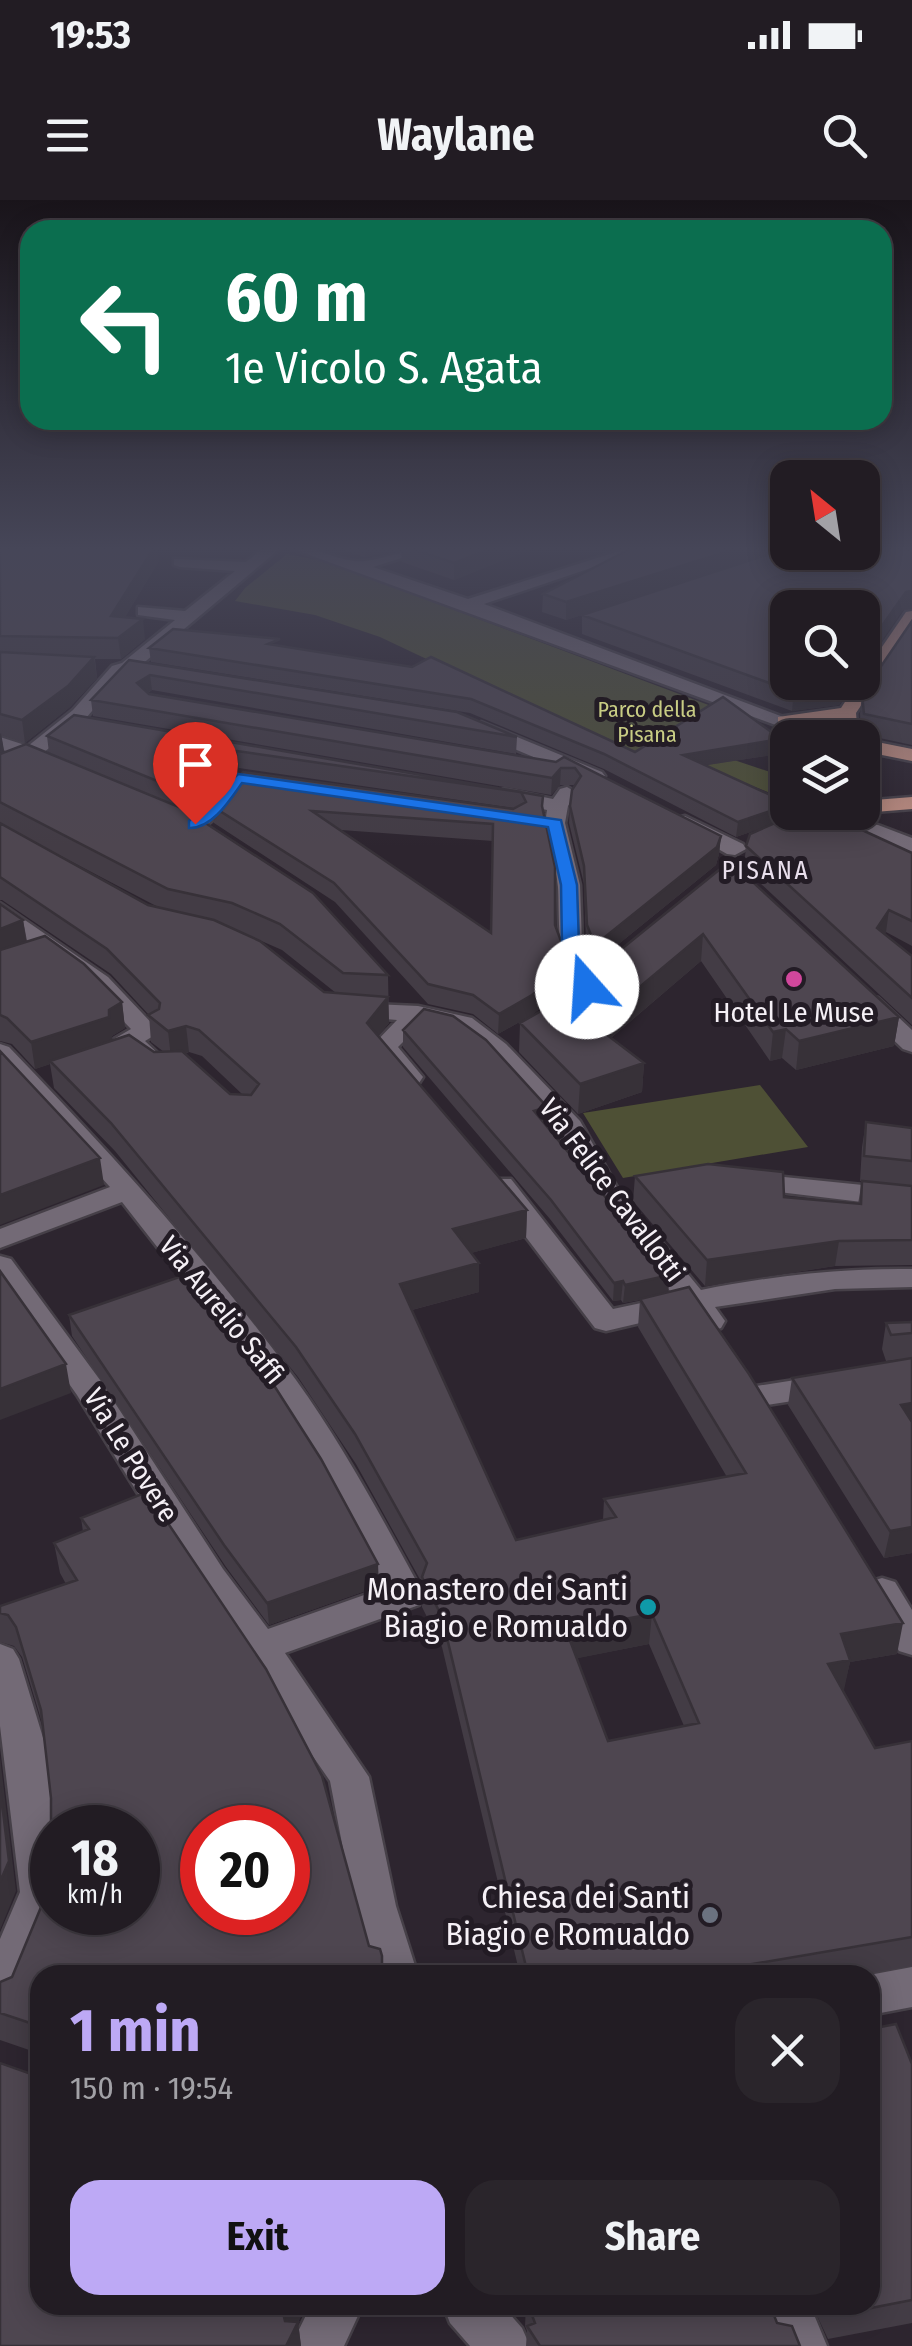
<!DOCTYPE html>
<html lang="en">
<head>
<meta charset="utf-8">
<style>
	:root { --surface:#221c23; --page:#2a252b; --text:#f1f3f6; --muted:#a2a1a6; --line:#3f3a41; --accent:#bda9f5 }
	body { margin:0; font-family:"Fira Sans Condensed",sans-serif; background:var(--page); color:var(--text); height:100vh; display:flex; flex-direction:column; font-size:38px; white-space:nowrap }
	* { box-sizing:border-box; margin:0 }
	p { font-size:32px; color:var(--muted) }
	.icon { flex:none; width:55px; height:55px; fill:none; stroke:currentColor; stroke-width:2; stroke-linecap:round; stroke-linejoin:round }
	.map { position:relative; flex:1; overflow:hidden }
	.panel { position:absolute; left:30px; top:1765px; width:850px; height:350px; display:flex; flex-direction:column; background:var(--surface); border-radius:30px; box-shadow:0 5px 25px #0003,0 0 0 2px var(--line) }
	.panel>* { flex:none }
	.hud { position:absolute; left:20px; top:20px; width:872px; height:210px; border-radius:30px; box-shadow:0 5px 25px #0003,0 0 0 2px var(--line); background:#0b6e4f; color:#fff; overflow:hidden }
	.needle { width:65px; rotate:330deg }
	.controls { position:absolute; left:770px; top:260px; display:grid; gap:20px }
	.controls a { display:grid; place-items:center; width:110px; height:110px; border-radius:20px; background:var(--surface); box-shadow:0 5px 25px #0003,0 0 0 2px var(--line); font-size:50px }
	.speed { position:absolute; left:30px; top:1605px; display:flex; gap:20px; font-size:50px; font-weight:700; text-align:center }
	.speed>* { display:grid; place-content:center; width:130px; height:130px; border-radius:50%; background:var(--surface); box-shadow:0 5px 25px #0003,0 0 0 2px var(--line); line-height:1 }
	.speed small { font-size:25px; font-weight:400 }
	.speed .limit { border:15px solid #d22; background:#fff; color:#111 }
	.pin { position:absolute; display:grid; place-items:center; width:85px; height:85px; color:#fff; margin:-102px -42px; border-radius:50% 50% 50% 0; rotate:-45deg; box-shadow:0 0 10px #0007 }
	.pin .icon { rotate:45deg }
	.me { position:absolute; width:110px; margin:-55px; rotate:341deg; stroke-linejoin:round; filter:drop-shadow(0 0 8px #0008) }
	.turn { display:flex; align-items:center; gap:35px; height:210px; padding:0 40px; font-size:45px }
	.turn .icon { width:130px; height:130px; stroke-width:2.5 }
	.turn b { display:block; font-size:70px; line-height:85px }
	.round { display:grid; place-items:center; flex:none; width:105px; height:105px; border-radius:30px; background:var(--page) }
	.summary { display:flex; align-items:center; justify-content:space-between; height:170px; padding:0 40px }
	h1 { font-size:60px; font-weight:700; line-height:75px; color:var(--accent) }
	.primary-button { display:flex; gap:20px; margin-top:auto; padding:20px 40px }
	.primary-button a { flex:1; height:115px; border-radius:30px; background:var(--accent); color:#111; font-size:40px; font-weight:700; line-height:115px; text-align:center }
	.primary-button a+a { background:var(--page); color:var(--text) }
	.status { display:flex; justify-content:space-between; align-items:center; height:70px; padding:0 50px; background:var(--surface); direction:ltr }
	.status svg { height:28px; fill:currentColor }
	header { display:flex; justify-content:space-between; align-items:center; height:130px; padding:0 40px; background:var(--surface); font-size:45px; font-weight:700 }
	.map>svg:first-child { display:block }
</style>
</head>
<body>
<div class="status"><b>19:53</b><svg viewBox="0 0 49 12"><path d="M0 12V9h3v3zM5 12V6h3v6zM10 12V3h3v9zM15 12V0h3v12zM26 1h20v11H26zM47 4h2v5h-2z"/></svg></div>
<header><svg class="icon" aria-label="menu" viewBox="0 0 24 24"><path d="M4 6h16M4 12h16M4 18h16"/></svg>Waylane<svg class="icon" aria-label="search" viewBox="0 0 24 24"><circle cx="10" cy="10" r="6"/><path d="M15 15l6 6"/></svg></header>
<div class="map">
<svg width="912" height="2146" viewBox="0 0 912 2146">
	<rect width="100%" height="100%" fill="#2d252f"/>
	<!-- green -->
	<path fill="#4e5035" d="M287,354l36,7 415,155 -16,40 51,17 5,23 -41,-16 -34,10 -323,-153 -65,-22 -80,-14 10,-13z
		M760,885l48,62 -185,31 -40,-65z"/>
	<g fill="none" stroke-linecap="round" stroke-linejoin="round">
		<!-- minor casing -->
		<g stroke="#464048" stroke-width="5">
			<path id="minor" d="M266,346h17l-149,125 -10,3 -38,44 -43,35 12,7v8l-7,2 -19,-8 -29,15v-14l15,-9 -15,-5v-12l28,9 45,-36 39,-44 10,-3 53,-43 -37,-5v-8l47,4 50,-40 -55,-4 -6,-2v-6l72,3z
				M285,346c26,-2 45,12 69,15 20,3 59,-15 85,-15l-66,21 95,32 167,-53h21l-172,58 355,134h-28z
				M481,522l121,50 3,4 -10,6 -7,-2 -114,-48 -2,-4z
				M237,575l10,6 -23,29 -22,19h-14l-3,-4 3,-4 42,-44z
				M567,587l10,6 -9,13 -3,17 15,62 2,59 17,43 -12,7c-33,-8 -27,-81 -29,-107 -2,-26 -16,-51 -11,-77l-50,-11 -3,-4 10,-6 49,10 7,-10z
				M685,616l58,28 3,5 -11,6 -8,-1 -49,-28 -3,-4 3,-4z
				M819,618l59,7 34,13v14l-38,-15 -62,-9 -3,-4z
				M0,703l108,74 52,55 -15,9 22,21 -4,5h-18l-31,-28 17,-10 -41,-42 -90,-66z
				M869,796l9,2 34,32v22l-9,-3 -43,-41 -3,-5 3,-5z
				M350,803l68,3 54,12 34,26 74,77 38,68 83,101c70,-14 140,-22 211,-21v18l-77,2 -120,18 10,14 -4,7c-18,5 -23,-2 -34,-16l-81,19 -11,-3 -104,-137 -4,-6 4,-6h20l102,130 61,-13 -78,-98 -38,-67 -70,-77 -33,-25 -32,-7 -25,25 25,30 -4,6h-18l-30,-36 26,-27 -56,-5 -3,-5 3,-5z
				M0,844l9,3c101,105 201,215 287,333 49,68 88,142 128,215l-5,10 -134,48 84,124 27,129 22,69h-44l-20,-69 -24,-125 -133,-192 -120,-194 -77,-109v-30l11,3 89,121 123,189 45,60 116,-41 -58,-110 -53,-83 -151,-193 -122,46v-19l110,-42 -110,-120z
				M746,973l166,17v18l-176,-21 -4,-6 4,-6z
				M827,1175l11,3 5,8 -5,8 -77,12 -11,-3 -5,-8 5,-8z
				M882,1378l13,4 17,28v45l-13,-4 -35,-59 5,-10z
				M0,1444l13,5 6,10 25,82 10,87v84l-38,94 -16,6v-73l20,-47 -20,-166z
				M912,1767v40l-42,8 -1,-40z
				M311,2105h52l-19,41h-53z
				M443,2105h59l20,23 8,18h-60l-20,-23z
				M759,2105h51l17,41h-52z"/>
		</g>
		<!-- major casing -->
		<g stroke="#464048" stroke-width="5">
			<path id="major" d="M912,411v18l-56,84 2,25h-20v-18l-60,5v-8l63,-9 17,-26h4v-6l44,-64z
				M862,539l50,10v12l-50,-10z
				M788,555v31l-7,-2 -8,-15 8,-12z
				M912,597v12l-50,4 -3,-1h3v-11z"/>
		</g>
		<!-- minor -->
		<use href="#minor" fill="#736a76" fill-rule="evenodd"/>
		<!-- major -->
		<use href="#major" fill="#be8d80" fill-rule="evenodd"/>
	</g>
	<!-- wall -->
	<path fill="#433c45" fill-rule="evenodd" d="M0,346l159,15 -34,56 20,22 -24,20h-26l2,19 -27,29 -45,36 -24,-8 3,17 384,223 1,48 -11,13 149,174 -1,28 -55,15 8,39 -67,18 104,230 87,-20 1,-21 123,-22 -89,-150 2,-27 -17,3 -2,-3 -8,1 -63,-82 -147,-172v-17l144,77v17l-2,1 123,167 229,362 -47,8 -7,29 32,57 37,-7v225l-54,9h-338l-78,-328 -20,-40v-24l-66,-119 -58,-87 -183,-226 -61,-63 -4,-24 -15,5 -23,-25 -12,-3v-137l23,16 4,21 95,61 3,26 -13,8v4l42,12h10l-13,-10 -2,-27 -38,-41 -109,-74h-2zM13,631l147,77 -12,-3zM229,727l53,23 54,43 -12,-1zM189,852l13,4 40,38h-12l-45,-40zM649,1444l35,82 -76,15 -31,-83z
		M331,346h208l-85,34 -52,-18 -1,-12 -36,7z
		M862,346h50v63l-9,1 -115,72h66l-15,23 -47,6 -210,-77v-19l109,-35 -125,40 -24,-8 1,-18 245,-42z
		M912,421v124l-51,-11 -1,-20 2,-20z
		M281,446l131,21 223,85 144,2 -73,11 83,47v6l123,35v93l-26,-14 -2,2 28,22v69l-168,-157 2,-22 30,-23 -40,14 -132,-68 -134,-56 -319,-51 -2,-14z
		M129,460l388,77 -1,17 -364,-64 -4,3 408,69 8,-5 157,79 -2,18 -3,11 -122,99 -8,-21 -2,-59 -15,-61 1,-17 4,-21h-14l-9,10 -458,-79 -2,-16z
		M74,515l469,81v15l12,114 15,40v19l-38,31 -34,19 -25,-20 -45,-10 -93,-102 -121,-79 -2,-17 302,2 -275,-40 -11,3 -37,41 -142,-59 -2,-17zM341,630l152,11 -2,92z
		M730,661l169,156 -5,29 -98,24 -14,-12 -12,3 -69,-100 -90,77 33,25 -2,29 -64,22 -59,-62 1,-29 35,-20z
		M866,922l46,6v137l-77,1 -130,20 -72,-85 2,-25 149,21 74,7 4,-23h-2l2,-34z
		M69,1115l310,271 -110,39 -43,-58 -154,-231z
		M912,1122v36l-26,3 -4,-12 4,-26z
		M792,1178l120,175 -28,5 -96,-153z
		M81,1318l288,428 13,10 1,19h-343v330h267l-9,17 3,24h-301l34,-271 1,-23 -35,-12v-58l12,-5 39,-94v-85l-8,-72 -21,-69 -8,-11 -14,-4v-36l66,-22 -6,-11 -6,-30 29,-11z
		M912,1864v259l-84,16 -16,-34h58z
		M526,2105h244l7,18 23,23h-274l1,-15 -2,-5z"/>
	<!-- shaded-wall -->
	<path fill="#373138" d="M155,346h2l2,15 -46,76 -2,-21z
		M365,346h36v4l-36,7z
		M497,346h42l-85,34v-17z
		M745,346h43v3l-222,71v-18z
		M912,391v18l-9,1 -41,60v-16l44,-62z
		M143,419l2,20 -24,20 -3,-21z
		M94,457l3,21 -27,29 -45,36 -3,-23z
		M150,475l2,15 -14,9 -1,-16z
		M843,482h11l-15,23 -47,6 2,-19z
		M1,533l4,23 -5,4v-26z
		M781,539l-2,15 -97,15 1,-14z
		M237,551l2,17 -11,3 -37,41 -2,-18 38,-40z
		M561,568l-1,17 -9,10 1,-17z
		M788,605l1,14 -53,18 2,-15z
		M721,636l-2,18 -3,11 -122,99 1,-19z
		M889,710l-3,22 -13,19 4,-23z
		M23,720l4,25 -27,11v-27z
		M703,734l-2,27 -109,93 2,-29z
		M570,765v19l-38,31 -34,19 1,-20z
		M388,797l1,26 -21,26 -1,-26z
		M122,802l3,26 -13,8 1,7 -63,18v3l-15,5 -4,-27 78,-32z
		M899,817l-5,29 -98,24 3,-29z
		M186,826l3,26 -18,6 -3,-27z
		M786,829l-4,29 -12,3 3,-29z
		M644,863l-2,29 -64,22 2,-30z
		M547,907v17l-14,5 1,-18z
		M100,958l4,27 -104,40v-30z
		M527,1010l-1,28 -73,20v-29z
		M839,1041l-4,25 -130,20 2,-26z
		M479,1063v29l-79,21v-29z
		M670,1075l-2,19 -45,9 2,-18z
		M623,1081l-2,19 -8,1 1,-18z
		M66,1164l5,29 -71,27v-31z
		M912,1203v26l-11,-24z
		M912,1327v26l-28,5 6,-27z
		M378,1364l1,22 -110,39 -2,-22z
		M652,1414l-3,30 -85,17 2,-31z
		M903,1423l-6,31 -47,8 -6,28 -21,5 5,-31 13,-30z
		M0,1557l16,134 -16,39z
		M290,2105h17l-9,17 3,24h-15l-2,-29z"/>
	<!-- building -->
	<path fill="#4e4650" stroke="#373138" stroke-width="2.5" fill-rule="evenodd" d="M0,346h155l-44,70 32,3 -25,19 -118,-2z
		M404,346h93l-43,17z
		M636,346h109l-179,56 -23,-8z
		M862,346h14l36,5v40l-6,1 -44,62v-46h-74v74h55l-2,3 -47,7 -212,-77 206,-67v4h74z
		M912,421v103l-48,-10 -2,-20z
		M173,429l107,10 -12,5 144,23 19,-10 204,95 88,-55 58,42 -98,16 105,48v2l-50,17 -134,-68 -133,-55 -322,-51z
		M0,452l94,5 -26,29 -46,34 -22,-6z
		M129,460l328,52 60,25 -367,-62 -13,8 12,11 407,68 8,-5 157,79 -4,11 -122,98 -8,-20 -3,-59 -14,-60 2,-16 9,-14 -6,-8h-14l-9,10 -461,-78z
		M74,515l469,81 -1,10 13,61v58l15,40 -38,30 -33,19 -26,-19 -45,-11 -94,-101 -122,-77 31,-34 270,37 13,-7 -5,-10 -284,-41 -10,3 -38,40 -142,-58zM312,611l181,13 -2,109z
		M26,544l158,65 129,84 75,82 -45,-2 -63,-49 -48,-21 -64,-14 -168,-87v-48z
		M823,612l89,41v68l-23,-11 -12,18 35,28v42l-166,-152 4,-12 48,-21z
		M0,623l148,82 66,15 46,21 64,51 64,5 -21,26 160,187 -74,19 26,34 -79,21 116,256 100,-23 -12,-18 142,-26 -106,-174 49,-12 60,87 154,249 -62,11 9,26 -22,4 47,84 37,-7v196l-224,38h-160l-86,-358 -20,-40 5,-14 -72,-129 -59,-87 -185,-224 -61,-62 79,-26 25,17 28,-1 48,43 21,1 8,-11 -60,-54 -13,-4 -18,5 -20,-16 11,-6 1,-6 -53,-54 -107,-72zM652,1414l47,109 -91,18 -42,-111z
		M730,661l169,156 -100,24 -13,-12 -13,3 -70,-98 -109,91 50,38 -64,21 -60,-61 35,-20z
		M0,704l23,16 -23,9z
		M45,736l39,28 38,38 -13,8v7l-78,25 -24,-24 -7,-3v-65z
		M424,809l29,7 33,24 61,67 -13,4 136,164 -45,10 -2,-4 -9,2 -63,-83 -148,-170z
		M0,851l100,107 -100,37z
		M866,922l46,6v33l-48,-5z
		M708,964l75,8 1,25 77,7 1,-23 50,5v54l-73,1 -132,19 -72,-84z
		M0,1071l66,93 -66,25z
		M188,1074l80,102 53,83 57,105 -111,39 -43,-58 -155,-230z
		M912,1122v11l-21,2 -5,-12z
		M912,1158v45l-11,2 11,17v105l-22,4 -98,-153z
		M147,1292l119,177 56,107 47,170 11,3 2,7v19h-342v330h250l-6,12 1,4 13,1 -12,24h-286v-283l34,12 2,-50 -36,-12v-31l12,-5 39,-94v-85l-10,-88 -25,-83 -8,-12 -8,-2v-7l77,-26 -23,-37 35,-14 -8,-11zM52,1628h86v84h-86zM202,1628h86v84h-86z
		M0,1587l9,74 -9,21z
		M896,1824l16,40v236l-77,15 -5,-10h40v-276z
		M528,2105h242l7,18 15,3 8,20h-260l-13,-20 8,-3z"/>
	<!-- sky -->
	<linearGradient id="sky" x2="0" y2="1"><stop stop-color="#19141a"/><stop offset="0.54" stop-color="#464658"/><stop offset="1" stop-color="#464658" stop-opacity="0"/></linearGradient>
	<rect width="912" height="646" fill="url(#sky)"/>
	<!-- route -->
	<path fill="#1a73e8" stroke="#114b97" stroke-width="2.5" d="M238,574l323,46 16,65 2,59 17,43 -9,6 -6,-2 -19,-47 -1,-59 -13,-58 -306,-44c-12,17 -30,46 -53,45v-7z"/>
	<!-- markers -->
	<circle fill="#d1479c" stroke="#231c25" stroke-width="4" cx="794" cy="779" r="10"/>
	<circle fill="#0f9aa8" stroke="#231c25" stroke-width="4" cx="648" cy="1407" r="10"/>
	<circle fill="#6b7280" stroke="#231c25" stroke-width="4" cx="710" cy="1715" r="10"/>
	<g text-anchor="middle" dominant-baseline="central" stroke-width="10" stroke-linejoin="round" paint-order="stroke">
		<!-- far-park labels -->
		<g font-size="22" fill="#c8cc84" stroke="#231c25">
			<text x="647" y="509">Parco della<tspan x="647" dy="25">Pisana</tspan></text>
		</g>
		<!-- far-neighbourhood labels -->
		<g font-size="25" letter-spacing="2.5" fill="#e9dfec" stroke="#231c25">
			<text x="766" y="671">PISANA</text>
		</g>
		<!-- poi labels -->
		<g font-size="28" fill="#f5f0f6" stroke="#231c25">
			<text x="794" y="812">Hotel Le Muse</text>
		</g>
		<!-- street labels -->
		<g font-size="28" fill="#f5f0f6" stroke="#231c25">
			<text transform="translate(612 990) rotate(53)">Via Felice Cavallotti</text>
			<text transform="translate(222 1110) rotate(51)">Via Aurelio Saffi</text>
			<text transform="translate(131 1255) rotate(58)">Via Le Povere</text>
		</g>
		<!-- near-poi labels -->
		<g font-size="32" fill="#f5f0f6" stroke="#231c25" text-anchor="end">
			<text x="628" y="1389">Monastero dei Santi<tspan x="628" dy="37">Biagio e Romualdo</tspan></text>
			<text x="690" y="1697">Chiesa dei Santi<tspan x="690" dy="37">Biagio e Romualdo</tspan></text>
		</g>
	</g>
</svg>
<div class="controls">
<a><svg class="needle" viewBox="-14 -14 28 28"><path d="M0-13l5 13h-10z" fill="#e53935"/><path d="M0 13l5-13h-10z" fill="#a2a1a6"/></svg></a>
<a><svg class="icon" aria-label="search" viewBox="0 0 24 24"><circle cx="10" cy="10" r="6"/><path d="M15 15l6 6"/></svg></a>
<a><svg class="icon" aria-label="layers" viewBox="0 0 24 24"><path d="M12 4l9 5-9 5-9-5zM3 14l9 5 9-5"/></svg></a>
</div>
<div class="speed"><div>18<small>km/h</small></div><div class="limit">20</div></div>
<div class="pin" style="left:195px;top:624px;background:#d93025"><svg class="icon" aria-label="arrive" viewBox="0 0 24 24"><path d="M6 21V4h12l-3 4 3 4H6"/></svg></div>
<svg class="me" style="left:587px;top:787px" viewBox="-20 -20 40 40"><circle r="19" fill="#fff"/><path d="M0-13L10 11 0 6-10 11z" fill="#1a73e8"/></svg>
<div class="hud">
<div class="turn"><svg class="icon" aria-label="left" viewBox="0 0 24 24"><path d="M17 20v-9H6M10 6l-5 5 5 5"/></svg><div><b>60 m</b>1e Vicolo S. Agata</div></div>
</div>
<section class="panel">
<div class="summary"><div><h1>1 min</h1><p>150 m · 19:54</p></div><a class="round"><svg class="icon" aria-label="close" viewBox="0 0 24 24"><path d="M6 6l12 12M18 6L6 18"/></svg></a></div>
<div class="primary-button"><a>Exit</a><a>Share</a></div>
</section>
</div>
</body>
</html>
